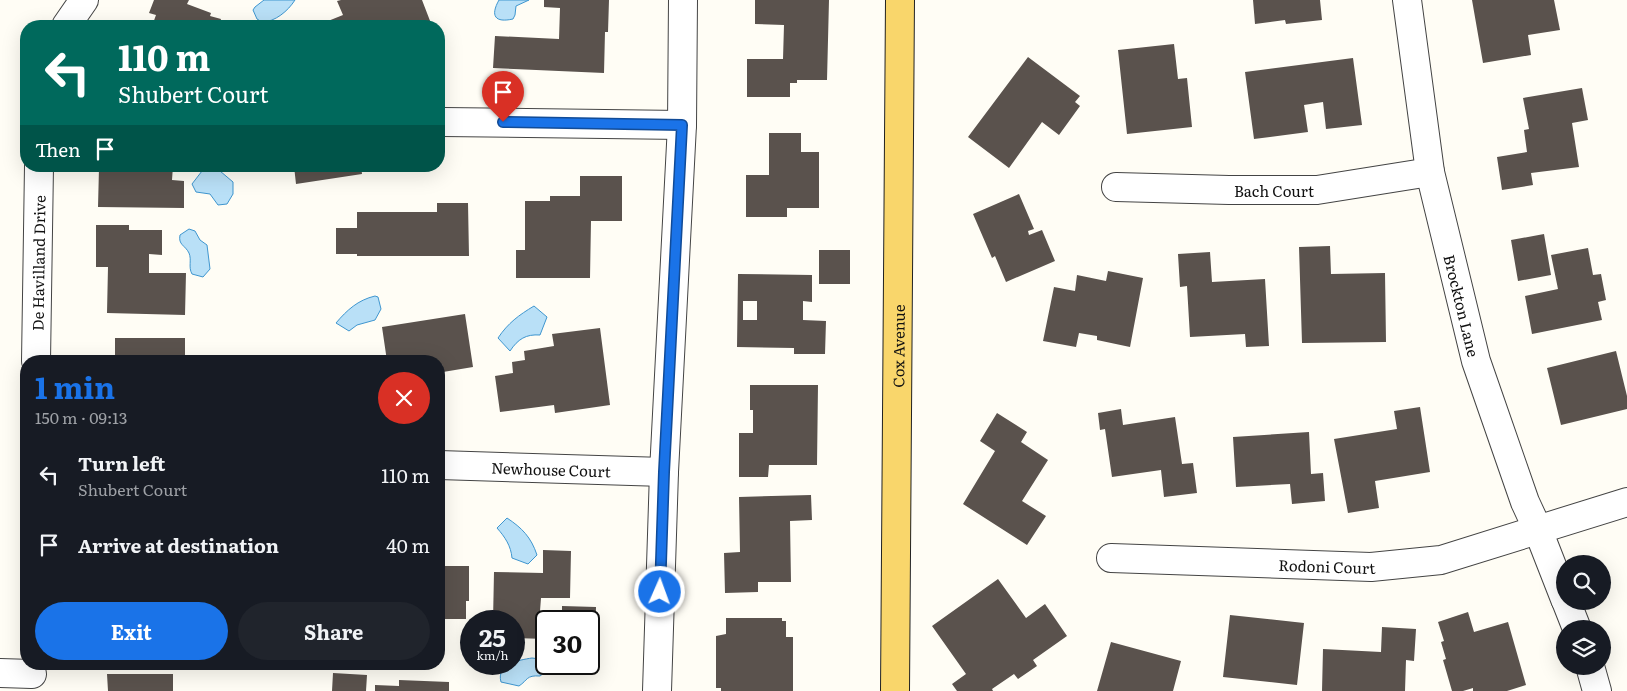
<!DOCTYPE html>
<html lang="en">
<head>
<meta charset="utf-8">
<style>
	:root { --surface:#171b24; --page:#20242c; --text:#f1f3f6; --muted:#9ea1a6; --accent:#1a73e8 }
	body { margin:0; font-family:Literata,serif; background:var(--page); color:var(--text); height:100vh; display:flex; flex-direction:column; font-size:19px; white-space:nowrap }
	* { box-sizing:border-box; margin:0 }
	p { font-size:16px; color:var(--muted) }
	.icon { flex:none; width:28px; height:28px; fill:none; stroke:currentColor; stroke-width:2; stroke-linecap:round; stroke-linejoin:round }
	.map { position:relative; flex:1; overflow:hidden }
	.details { position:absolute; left:20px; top:355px; width:425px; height:315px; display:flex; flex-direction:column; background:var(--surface); border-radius:20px; box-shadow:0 5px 20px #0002 }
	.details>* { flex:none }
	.top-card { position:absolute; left:20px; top:20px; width:425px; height:152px; border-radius:20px; box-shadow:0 5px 20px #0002; background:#00695c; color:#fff; overflow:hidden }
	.buttons { position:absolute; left:1556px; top:555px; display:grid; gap:10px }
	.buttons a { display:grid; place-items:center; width:55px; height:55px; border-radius:50%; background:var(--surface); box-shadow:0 5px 20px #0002; font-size:25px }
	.speed { position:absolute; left:460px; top:610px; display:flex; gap:10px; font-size:25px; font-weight:700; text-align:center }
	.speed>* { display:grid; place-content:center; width:65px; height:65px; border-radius:50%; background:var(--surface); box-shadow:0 5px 20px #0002; line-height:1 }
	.speed small { font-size:12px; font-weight:400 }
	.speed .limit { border:2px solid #111; border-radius:8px; background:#fff; color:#111 }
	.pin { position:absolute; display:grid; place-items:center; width:42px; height:42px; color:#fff; margin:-51px -21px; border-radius:50% 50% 50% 0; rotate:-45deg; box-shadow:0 0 5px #0007 }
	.pin .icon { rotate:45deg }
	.me { position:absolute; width:55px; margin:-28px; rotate:2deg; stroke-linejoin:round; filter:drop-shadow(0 0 4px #0008) }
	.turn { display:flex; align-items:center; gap:18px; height:105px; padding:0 15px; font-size:22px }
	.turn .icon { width:65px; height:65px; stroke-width:2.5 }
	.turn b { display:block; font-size:35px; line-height:42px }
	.then { display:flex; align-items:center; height:48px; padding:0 15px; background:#0003; gap:10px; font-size:19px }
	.round { display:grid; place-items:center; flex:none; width:52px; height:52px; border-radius:26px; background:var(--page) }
	.head { display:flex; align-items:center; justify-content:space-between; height:85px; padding:0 15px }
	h1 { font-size:30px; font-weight:700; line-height:38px; color:var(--accent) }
	.button { display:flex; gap:10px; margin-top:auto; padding:10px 15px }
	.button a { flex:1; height:58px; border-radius:30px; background:var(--accent); color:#fff; font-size:20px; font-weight:700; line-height:58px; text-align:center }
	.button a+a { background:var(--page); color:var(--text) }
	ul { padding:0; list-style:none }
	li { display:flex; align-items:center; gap:15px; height:70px; padding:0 15px }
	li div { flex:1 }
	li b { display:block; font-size:19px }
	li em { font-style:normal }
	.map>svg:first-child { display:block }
</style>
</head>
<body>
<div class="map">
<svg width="1627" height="691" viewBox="0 0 1627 691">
	<rect width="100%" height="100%" fill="#fffdf5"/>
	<!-- water -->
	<path fill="#b9e0f7" stroke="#3f96cf" d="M264,0h31c-7,11 -20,22 -33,22l-5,-3 -4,-9 2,-3z
		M499,0h30l-13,6 -1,9 -2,4c-18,4 -23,-3 -14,-19z
		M202,171h18l13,11v12l-6,10 -9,1 -8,-11 -14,-2 -4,-8z
		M189,229l6,2 5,9 7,5 3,24 -7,8 -11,-3c-4,-7 0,-14 -3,-21 -4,-8 -11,-8 -9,-18z
		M375,296l3,1 3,12 -6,11 -18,5 -8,6 -13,-8c11,-13 22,-23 39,-27z
		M534,306l13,11 -7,18c-14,-1 -22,4 -30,16l-12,-13c10,-15 21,-23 36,-32z
		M507,518c15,10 24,19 30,37l-9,9 -16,-6c-1,-12 -7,-21 -15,-30z
		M532,658l8,1 5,5 -1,9 -4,3c-14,-1 -12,4 -21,10l-18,-4c-5,-18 18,-22 31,-24z"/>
	<!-- building -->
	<path fill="#5a524d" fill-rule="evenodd" d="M154,0h35l-2,4 24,9 -1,3 11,3 -2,7h-67l4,-11 -7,-2z
		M341,0h81l10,26h-108l4,-5 15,-6 -6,-14z
		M544,0h65l-1,32h-3l-1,41 -111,-5 2,-32 64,3 1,-31 -16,-1z
		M755,0h74l-2,80h-30v3h-7v14h-43v-38h36l1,-34 -29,-1z
		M1253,0h67l2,20 -36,4 -1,-4 -30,4z
		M1472,0h82l6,30 -32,5 3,20 -48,8z
		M1174,44l4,35 9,-1 5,49 -65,7 -9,-84z
		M1028,57l52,39 -5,6 5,4 -21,29 -17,-13 -33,46 -41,-31z
		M1353,58l9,67 -36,4 -3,-27 -19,3 4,27 -54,7 -9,-67z
		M1582,88l6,32 -16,3 7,44 -48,6 2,12 -31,5 -5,-33 30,-5 -3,-22 5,-1 -6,-31z
		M769,133h32v19h18v56h-32v9h-41v-42h23z
		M131,166h42l-1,14 12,1v27l-86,-1 1,-39h32z
		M294,166h67l1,8 -66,10z
		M580,176h42v45h-31l-1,57h-74v-28h9v-49h25v-5h30z
		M1019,194l15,35 -6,2 1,4 13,-5 13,31 -49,21 -11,-26 -3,2 -19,-44z
		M437,203h31l1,53h-112v-2h-21v-26h21v-16h80z
		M96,225h33v5h33v25l-13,-1v19h37l-1,42 -78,-2 1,-46h-12z
		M1544,234l7,41 -33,6 -7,-41z
		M1330,246l1,28 54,-1 1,69 -84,1 -3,-96z
		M1588,248l5,27 8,-1 5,26 -8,2 4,18 -70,14 -7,-38 33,-7 -7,-34z
		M819,250h31v34h-31z
		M1210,252l2,30 53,-3 4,67 -23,1 -1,-13 -55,3 -3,-51 -7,1 -2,-33z
		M1108,271l35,7 -13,69 -33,-7v-4l-18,-3 -3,14 -33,-6 11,-54 21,4 2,-16 29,6z
		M738,274l74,1v27l-9,-1v19l23,1 -1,33h-31v-6l-57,-1zM743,301h14v19h-14z
		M465,314l8,53 -30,5 -1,-8 -3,1v-4h-52l-5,-34z
		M600,328l10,77 -55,8 -1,-8 -54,7 -5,-36 18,-3 -1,-11 13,-2 -1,-9 30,-5 -2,-12z
		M115,338h70v23h-70z
		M1616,351l11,45v13l-66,16 -14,-57z
		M750,385h68l-1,80h-48l-1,12h-29v-44h14v-23h-3z
		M1420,407l10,65 -55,9 4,27 -31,5 -14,-74 63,-10 -3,-18z
		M1121,409l2,16 52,-8 7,47 11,-1 4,30 -33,4 -3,-27 -49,7 -7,-48 -5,1 -2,-17z
		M997,413l30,19 -6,10 27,18 -26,41 24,15 -19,29 -64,-41 32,-53 -15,-10z
		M1309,432l2,42 12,-1 2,28 -33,3 -2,-20 -54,3 -3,-50z
		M811,495l1,25 -22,1 1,61h-33v10l-33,1 -1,-40 16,-1 -1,-55z
		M543,550l28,1 -1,47h-29l-1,13h22v-5l34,1 -1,32h-6v-18h-43v18l-32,-1v-17h-21l1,-49 49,1z
		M439,566h30v35h-3v18h-27z
		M998,579l28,39 19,-14 22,32 -34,24 4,6 -19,13 -4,-5 -22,15 1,2h-36l-5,-7 14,-10 -34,-48z
		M1468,612l6,20 34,-10 18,63 -19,6h-34v-3l-10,3h-11l-9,-31 3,-1 -5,-17 3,-1 -6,-19z
		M1230,615l74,8 -7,62 -74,-8z
		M726,618h56v3h4v16h7v54h-72v-3h-5v-52l10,-2z
		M1382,627l34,2 -2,32 -8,-1 -1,31h-83l1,-42 58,3z
		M1111,642l70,19 -8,30h-76z
		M333,673l34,2 -1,16h-34z
		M107,674h66v17h-65z
		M399,680l50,2v9h-74v-6l24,1z"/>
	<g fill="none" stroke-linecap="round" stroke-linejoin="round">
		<!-- minor casing -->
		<g stroke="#444" stroke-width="30">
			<g id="minor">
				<path id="s1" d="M1407,0l23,172 46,189 49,141 13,28 27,69"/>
				<path d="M66,26l18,-26"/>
				<path d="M443,122l239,3"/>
				<path id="s2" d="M1116,187l113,3h88l113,-18"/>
				<path id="s3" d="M36,361l3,-195"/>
				<path id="s4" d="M439,465l225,7"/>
				<path id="s5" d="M1111,558l260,9 70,-7 186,-58"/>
				<path d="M1566,601l11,28"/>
				<path d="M1590,666l7,25"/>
				<path d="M0,673l32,1"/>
				<path d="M657,691l7,-219 18,-347 1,-125"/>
			</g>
		</g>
		<!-- major casing -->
		<g stroke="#222" stroke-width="30">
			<g id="major">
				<path id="s6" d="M895,691l5,-691"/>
			</g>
		</g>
		<!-- minor -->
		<use href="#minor" stroke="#fff" stroke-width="28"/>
		<!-- major -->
		<use href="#major" stroke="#f9d66b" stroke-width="28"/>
	</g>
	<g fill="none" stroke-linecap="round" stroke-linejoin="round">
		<!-- route casing -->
		<g stroke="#114b97" stroke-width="12">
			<path id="route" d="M503,122l179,3 -18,347 -4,120"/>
		</g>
		<!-- route -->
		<use href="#route" stroke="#1a73e8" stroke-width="9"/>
	</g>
	<g text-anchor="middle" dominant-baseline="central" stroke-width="5" stroke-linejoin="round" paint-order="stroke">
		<!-- street labels -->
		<g font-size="15" fill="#111" stroke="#fff">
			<text stroke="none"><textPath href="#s2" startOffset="158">Bach Court</textPath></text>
			<text stroke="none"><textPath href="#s3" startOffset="98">De Havilland Drive</textPath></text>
			<text stroke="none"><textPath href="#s1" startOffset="311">Brockton Lane</textPath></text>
			<text stroke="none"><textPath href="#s6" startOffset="345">Cox Avenue</textPath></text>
			<text stroke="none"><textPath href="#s4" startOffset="112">Newhouse Court</textPath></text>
			<text stroke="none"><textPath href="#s5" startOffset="216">Rodoni Court</textPath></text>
		</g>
	</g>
</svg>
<div class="buttons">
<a><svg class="icon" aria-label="search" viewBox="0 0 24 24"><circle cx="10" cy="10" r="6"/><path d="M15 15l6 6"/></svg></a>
<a><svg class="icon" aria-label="layers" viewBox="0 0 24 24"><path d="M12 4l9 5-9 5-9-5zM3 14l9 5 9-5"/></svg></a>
</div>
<div class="speed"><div>25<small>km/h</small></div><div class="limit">30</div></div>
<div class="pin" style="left:503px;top:122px;background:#d93025"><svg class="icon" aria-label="arrive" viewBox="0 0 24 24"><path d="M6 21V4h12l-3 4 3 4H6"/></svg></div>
<svg class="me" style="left:660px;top:592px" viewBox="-20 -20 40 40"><circle r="17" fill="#1a73e8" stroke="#fff" stroke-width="3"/><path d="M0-11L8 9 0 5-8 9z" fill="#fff"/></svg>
<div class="top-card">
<div class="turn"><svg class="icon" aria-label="left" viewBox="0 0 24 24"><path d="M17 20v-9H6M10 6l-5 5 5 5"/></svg><div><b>110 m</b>Shubert Court</div></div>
<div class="then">Then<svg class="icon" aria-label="arrive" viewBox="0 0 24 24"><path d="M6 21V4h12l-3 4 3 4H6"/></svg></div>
</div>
<section class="details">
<div class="head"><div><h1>1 min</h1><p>150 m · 09:13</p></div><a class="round" style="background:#d93025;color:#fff"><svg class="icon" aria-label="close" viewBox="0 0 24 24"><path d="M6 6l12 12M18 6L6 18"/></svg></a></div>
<ul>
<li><svg class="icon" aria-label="left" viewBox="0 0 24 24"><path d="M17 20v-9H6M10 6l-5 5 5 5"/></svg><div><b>Turn left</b><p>Shubert Court</p></div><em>110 m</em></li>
<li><svg class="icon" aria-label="arrive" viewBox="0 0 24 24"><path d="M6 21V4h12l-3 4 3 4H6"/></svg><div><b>Arrive at destination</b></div><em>40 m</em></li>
</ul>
<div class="button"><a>Exit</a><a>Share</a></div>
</section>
</div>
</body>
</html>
